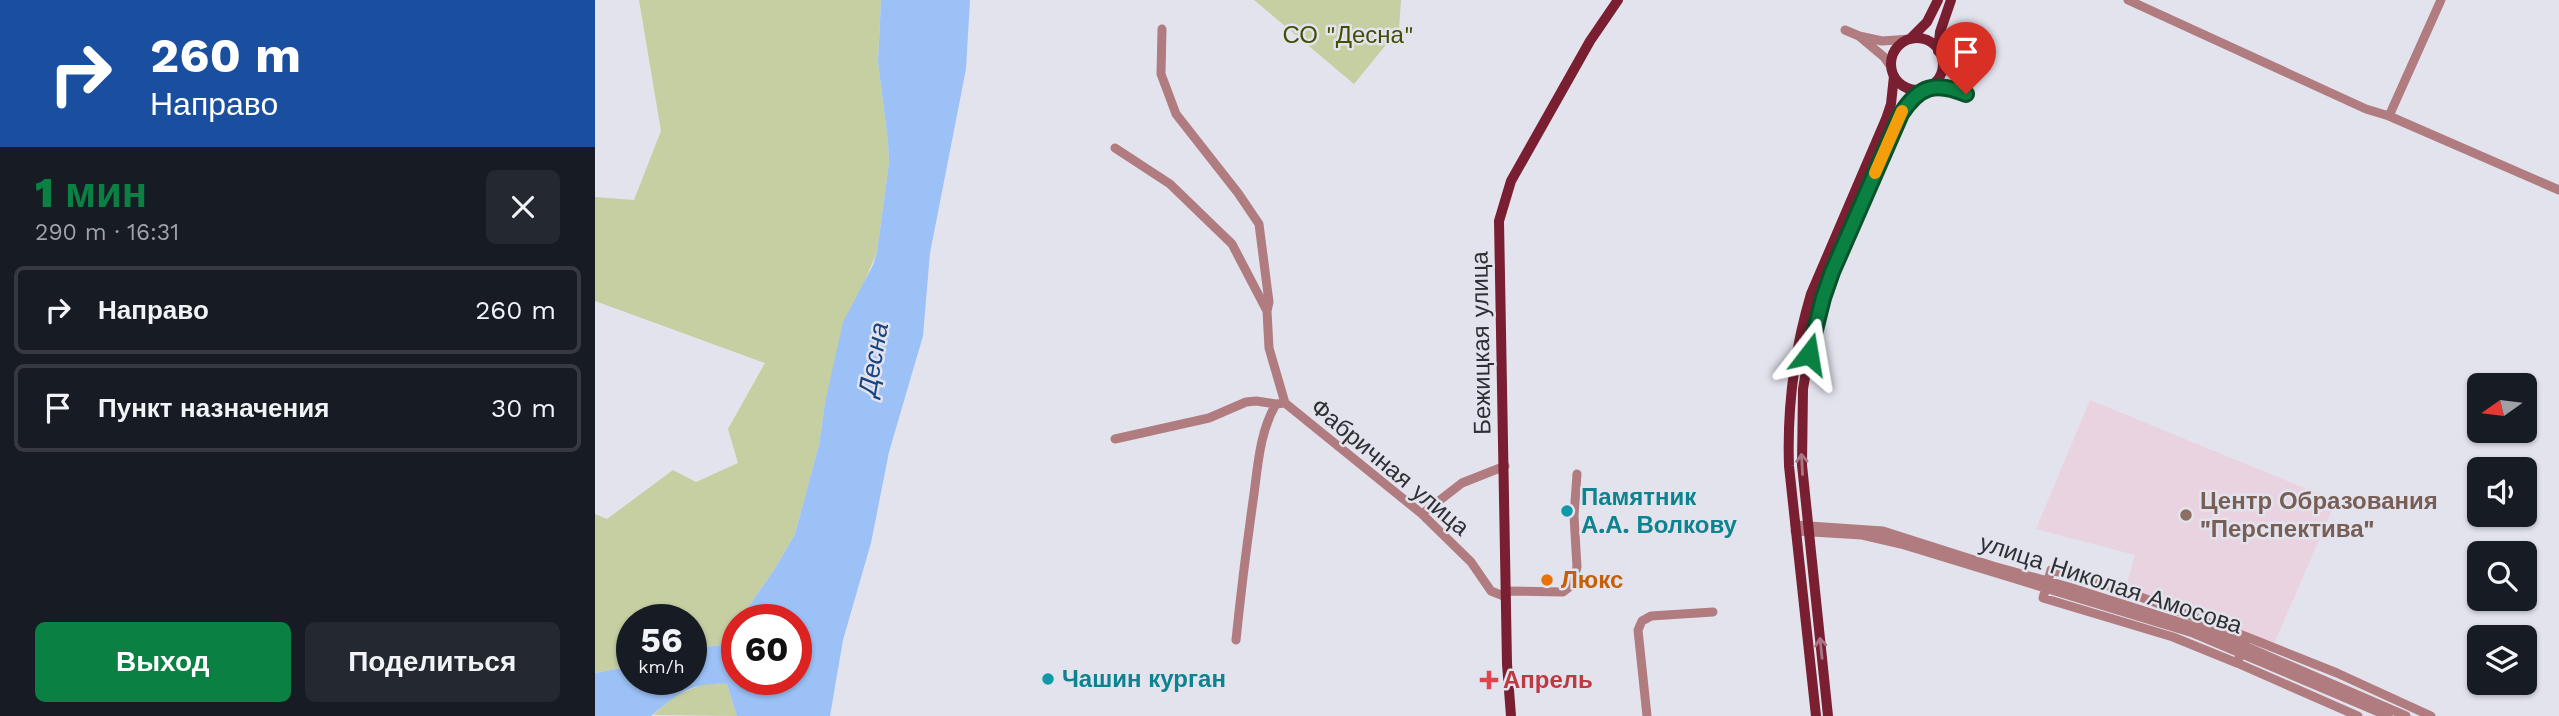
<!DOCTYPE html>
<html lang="ru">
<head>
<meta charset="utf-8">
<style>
	:root { --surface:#171b24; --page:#242831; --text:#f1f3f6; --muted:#9ea1a6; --line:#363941; --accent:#0b8043 }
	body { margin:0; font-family:"Work Sans",sans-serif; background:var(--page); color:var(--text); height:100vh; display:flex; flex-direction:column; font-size:26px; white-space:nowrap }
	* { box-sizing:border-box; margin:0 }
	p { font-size:23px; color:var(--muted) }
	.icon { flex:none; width:38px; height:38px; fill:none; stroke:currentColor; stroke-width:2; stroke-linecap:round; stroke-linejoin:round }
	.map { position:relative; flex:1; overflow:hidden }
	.drawer { display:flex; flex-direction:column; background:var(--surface); width:595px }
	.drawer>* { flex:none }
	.guide { background:#1a4fa0; color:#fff; overflow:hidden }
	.needle { width:46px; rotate:256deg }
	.fabs { position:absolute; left:1872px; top:373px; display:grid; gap:14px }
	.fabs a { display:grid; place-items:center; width:70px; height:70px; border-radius:10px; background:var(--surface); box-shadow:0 2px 5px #0004; font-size:35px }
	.speed { position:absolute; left:21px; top:604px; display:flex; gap:14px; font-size:35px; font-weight:700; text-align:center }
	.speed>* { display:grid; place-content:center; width:91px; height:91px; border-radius:50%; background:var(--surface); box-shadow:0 2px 5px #0004; line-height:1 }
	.speed small { font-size:18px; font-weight:400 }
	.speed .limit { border:10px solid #d22; background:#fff; color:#111 }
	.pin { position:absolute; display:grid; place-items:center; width:60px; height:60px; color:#fff; margin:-72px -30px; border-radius:50% 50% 50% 0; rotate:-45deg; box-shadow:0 0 7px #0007 }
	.pin .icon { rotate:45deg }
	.me { position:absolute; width:77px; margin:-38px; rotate:14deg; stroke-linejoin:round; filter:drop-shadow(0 0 5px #0008) }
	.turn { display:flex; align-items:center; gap:24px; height:147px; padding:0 35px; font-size:32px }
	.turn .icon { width:91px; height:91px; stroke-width:2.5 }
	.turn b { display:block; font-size:49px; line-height:60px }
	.round { display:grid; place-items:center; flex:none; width:74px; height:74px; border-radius:10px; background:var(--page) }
	.headline { display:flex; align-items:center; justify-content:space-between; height:119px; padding:0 35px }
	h1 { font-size:42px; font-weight:800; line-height:52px; color:var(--accent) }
	.button { display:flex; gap:14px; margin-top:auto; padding:14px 35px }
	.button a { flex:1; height:80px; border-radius:10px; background:var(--accent); color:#fff; font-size:28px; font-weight:800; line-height:80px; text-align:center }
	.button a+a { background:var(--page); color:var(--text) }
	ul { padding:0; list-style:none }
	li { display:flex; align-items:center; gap:21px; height:88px; margin:0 14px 10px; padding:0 21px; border:4px solid var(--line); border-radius:10px }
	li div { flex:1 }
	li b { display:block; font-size:26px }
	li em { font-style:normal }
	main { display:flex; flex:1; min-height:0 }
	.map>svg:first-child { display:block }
</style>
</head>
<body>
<main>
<section class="drawer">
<div class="guide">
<div class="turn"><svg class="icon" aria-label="right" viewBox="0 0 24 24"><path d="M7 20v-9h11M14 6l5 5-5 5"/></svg><div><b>260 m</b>Направо</div></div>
</div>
<div class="headline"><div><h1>1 мин</h1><p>290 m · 16:31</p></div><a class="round"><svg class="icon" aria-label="close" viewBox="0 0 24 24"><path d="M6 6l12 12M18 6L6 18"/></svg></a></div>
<ul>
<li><svg class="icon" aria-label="right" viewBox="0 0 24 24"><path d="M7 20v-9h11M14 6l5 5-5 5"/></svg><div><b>Направо</b></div><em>260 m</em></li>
<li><svg class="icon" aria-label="arrive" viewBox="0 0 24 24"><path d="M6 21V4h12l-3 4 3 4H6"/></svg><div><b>Пункт назначения</b></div><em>30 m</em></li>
</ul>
<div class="button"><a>Выход</a><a>Поделиться</a></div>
</section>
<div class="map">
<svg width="1964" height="716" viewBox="0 0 1964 716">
	<rect width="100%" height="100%" fill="#e3e3ee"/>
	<!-- education -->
	<path fill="#e9d3e0" d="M1495,400l246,101 -62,143 -148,-57 9,-32 -99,-26z"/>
	<!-- green -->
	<path fill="#c5cfa2" d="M44,0h242l-3,62 10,79 1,22 -12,89 -14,33 -38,118 -6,42 -24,89 -19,33 -36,52 -3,1v4l-13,21 -33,3v-28h-59v46l-37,7v-159l12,5 66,-49 23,12 42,-19 -10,-34 37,-66 -170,-62v-104l39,3 27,-69z
		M659,0h147l-2,29 -45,55z
		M110,683l22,1 10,32 -84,-1 20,-18z"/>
	<!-- water -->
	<path fill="#9cc1f6" d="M286,0h89l-4,69 -36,184 -7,83 -34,116 -18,91 -28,97 -13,76h-93l-10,-32c-37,-2 -49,10 -76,32h-56v-43l37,-7v13h59v-31l33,-3 13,-21v55h3l1,7 7,3 11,-2 3,-8h34v-59l-56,-1 36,-52 19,-33 24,-89 6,-42 18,-81 30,-57 4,-13 12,-89 -1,-22 -10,-79z"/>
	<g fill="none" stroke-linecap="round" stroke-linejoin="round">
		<!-- minor -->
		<path stroke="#b07c80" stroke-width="9" d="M1533,0l238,109 23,7 170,74
			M567,29l-1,45 15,40 62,79 21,31 10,78 -2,9 2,37 16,55 137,111 49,48 20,29 15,6
			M1250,30l14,6
			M1343,51l11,18 21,12
			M1296,67l-7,-10 -25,-21 23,5 28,-2
			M1333,88l15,-1 23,7
			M1794,116l52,-116
			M520,148l55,36 62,60 35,67
			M520,439l94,-21 37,-16 10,-1 20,3
			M827,514l40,-31 43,-17
			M1200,525l88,6 110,35 76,21 148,47 189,82
			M1200,531l67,4 39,9 292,89 195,83
			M911,591l57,1 9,-7 5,-18 -3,-51 3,-42
			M641,640c5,-49 11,-97 18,-146 4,-30 6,-63 22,-90l9,-1
			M1650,642l2,-5 90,36 94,43
			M1644,658l-2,5 121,53
			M1642,663l-64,-26 -130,-39 8,-28 71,20 125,47
			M1052,716l-9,-86 4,-9 9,-5 62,-4"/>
		<!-- major -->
		<path stroke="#791f31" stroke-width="10" d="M1296 64a26 26 0 1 1 52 0a26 26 0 1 1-52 0Z
			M1315,39l17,-17 11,-22
			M1343,51l2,-19 11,-32
			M916,716l-4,-52 -8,-443 12,-40 79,-140 28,-41
			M1221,716l-27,-250c-2,-59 5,-115 22,-172l75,-175 5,-15 3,-28
			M1233,716l-26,-251 1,-76 6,-35 14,-56 20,-53 58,-131 12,-16 15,-10"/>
	</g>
	<!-- one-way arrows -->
	<defs><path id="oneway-shaft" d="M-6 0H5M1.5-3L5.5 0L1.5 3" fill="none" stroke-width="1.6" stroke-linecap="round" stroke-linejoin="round" transform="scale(1.75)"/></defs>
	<g stroke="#a97786">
		<use href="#oneway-shaft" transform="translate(1207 464) rotate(-93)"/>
		<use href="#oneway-shaft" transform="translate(1226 648) rotate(-96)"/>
	</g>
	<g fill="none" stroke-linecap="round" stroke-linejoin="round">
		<!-- route casing -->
		<g stroke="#07532c" stroke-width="18">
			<path id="route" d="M1214,354l14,-56 9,-26 69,-158c18,-28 34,-33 65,-20"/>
		</g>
		<!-- route -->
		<use href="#route" stroke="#0b8043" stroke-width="12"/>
		<!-- slow -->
		<path stroke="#f59e0b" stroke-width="12" d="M1280,173l27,-62"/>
	</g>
	<!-- markers -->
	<g fill="#0f9aa8" stroke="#e3e3ee" stroke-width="2.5">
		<circle cx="972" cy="511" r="7"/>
		<circle cx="453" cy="679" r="7"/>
	</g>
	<circle fill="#8d6e63" stroke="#e3e3ee" stroke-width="2.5" cx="1591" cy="515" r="7"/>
	<circle fill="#e8710a" stroke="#e3e3ee" stroke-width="2.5" cx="952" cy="580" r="7"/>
	<path fill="#e0444e" stroke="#e3e3ee" stroke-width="2.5" d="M890.5 669.5h7v7h7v7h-7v7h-7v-7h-7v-7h7z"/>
	<g text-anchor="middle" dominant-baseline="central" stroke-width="5" stroke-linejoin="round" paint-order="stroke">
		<!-- park labels -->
		<g font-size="24" fill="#434e02" stroke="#e3e3ee">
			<text x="753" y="35">СО "Десна"</text>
		</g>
		<!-- street labels -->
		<g font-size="24" fill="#303034" stroke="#e3e3ee">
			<text transform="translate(886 343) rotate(-91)">Бежицкая улица</text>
			<text transform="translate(795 467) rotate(40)">Фабричная улица</text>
			<text transform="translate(1516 584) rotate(18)">улица Николая Амосова</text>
		</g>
		<!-- culture labels -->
		<g font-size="24" font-weight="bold" fill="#0d838f" stroke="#e3e3ee" text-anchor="start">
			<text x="986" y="497">Памятник<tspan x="986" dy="28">А.А. Волкову</tspan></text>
			<text x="467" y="679">Чашин курган</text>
		</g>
		<!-- education labels -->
		<g font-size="24" font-weight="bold" fill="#785e54" stroke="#e3e3ee" text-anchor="start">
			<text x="1605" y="501">Центр Образования<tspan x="1605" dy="28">"Перспектива"</tspan></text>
		</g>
		<!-- food labels -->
		<g font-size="24" font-weight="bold" fill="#c56008" stroke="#e3e3ee" text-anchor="start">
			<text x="966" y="580">Люкс</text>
		</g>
		<!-- health labels -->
		<g font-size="24" font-weight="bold" fill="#be3a42" stroke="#e3e3ee" text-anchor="start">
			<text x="908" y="680">Апрель</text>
		</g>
		<!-- water labels -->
		<g font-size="26" font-style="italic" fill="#164482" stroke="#e3e3ee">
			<text transform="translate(278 359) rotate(-80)">Десна</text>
		</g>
	</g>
</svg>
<div class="fabs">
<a><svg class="needle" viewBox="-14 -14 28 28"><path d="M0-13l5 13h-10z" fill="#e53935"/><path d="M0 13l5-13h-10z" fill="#9ea1a6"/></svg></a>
<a><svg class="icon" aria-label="sound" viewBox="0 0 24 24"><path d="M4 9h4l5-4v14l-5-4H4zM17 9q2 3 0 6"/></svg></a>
<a><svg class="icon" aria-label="search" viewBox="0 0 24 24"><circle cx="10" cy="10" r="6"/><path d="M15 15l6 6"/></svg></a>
<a><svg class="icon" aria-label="layers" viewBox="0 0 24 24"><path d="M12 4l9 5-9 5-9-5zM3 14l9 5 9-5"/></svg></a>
</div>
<div class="speed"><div>56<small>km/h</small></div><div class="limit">60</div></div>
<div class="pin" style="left:1371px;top:94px;background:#d93025"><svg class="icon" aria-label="arrive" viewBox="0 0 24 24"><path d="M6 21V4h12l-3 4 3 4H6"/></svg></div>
<svg class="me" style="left:1214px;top:354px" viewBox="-20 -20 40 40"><path d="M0-17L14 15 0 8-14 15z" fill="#0b8043" stroke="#fff" stroke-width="4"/></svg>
</div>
</main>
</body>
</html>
